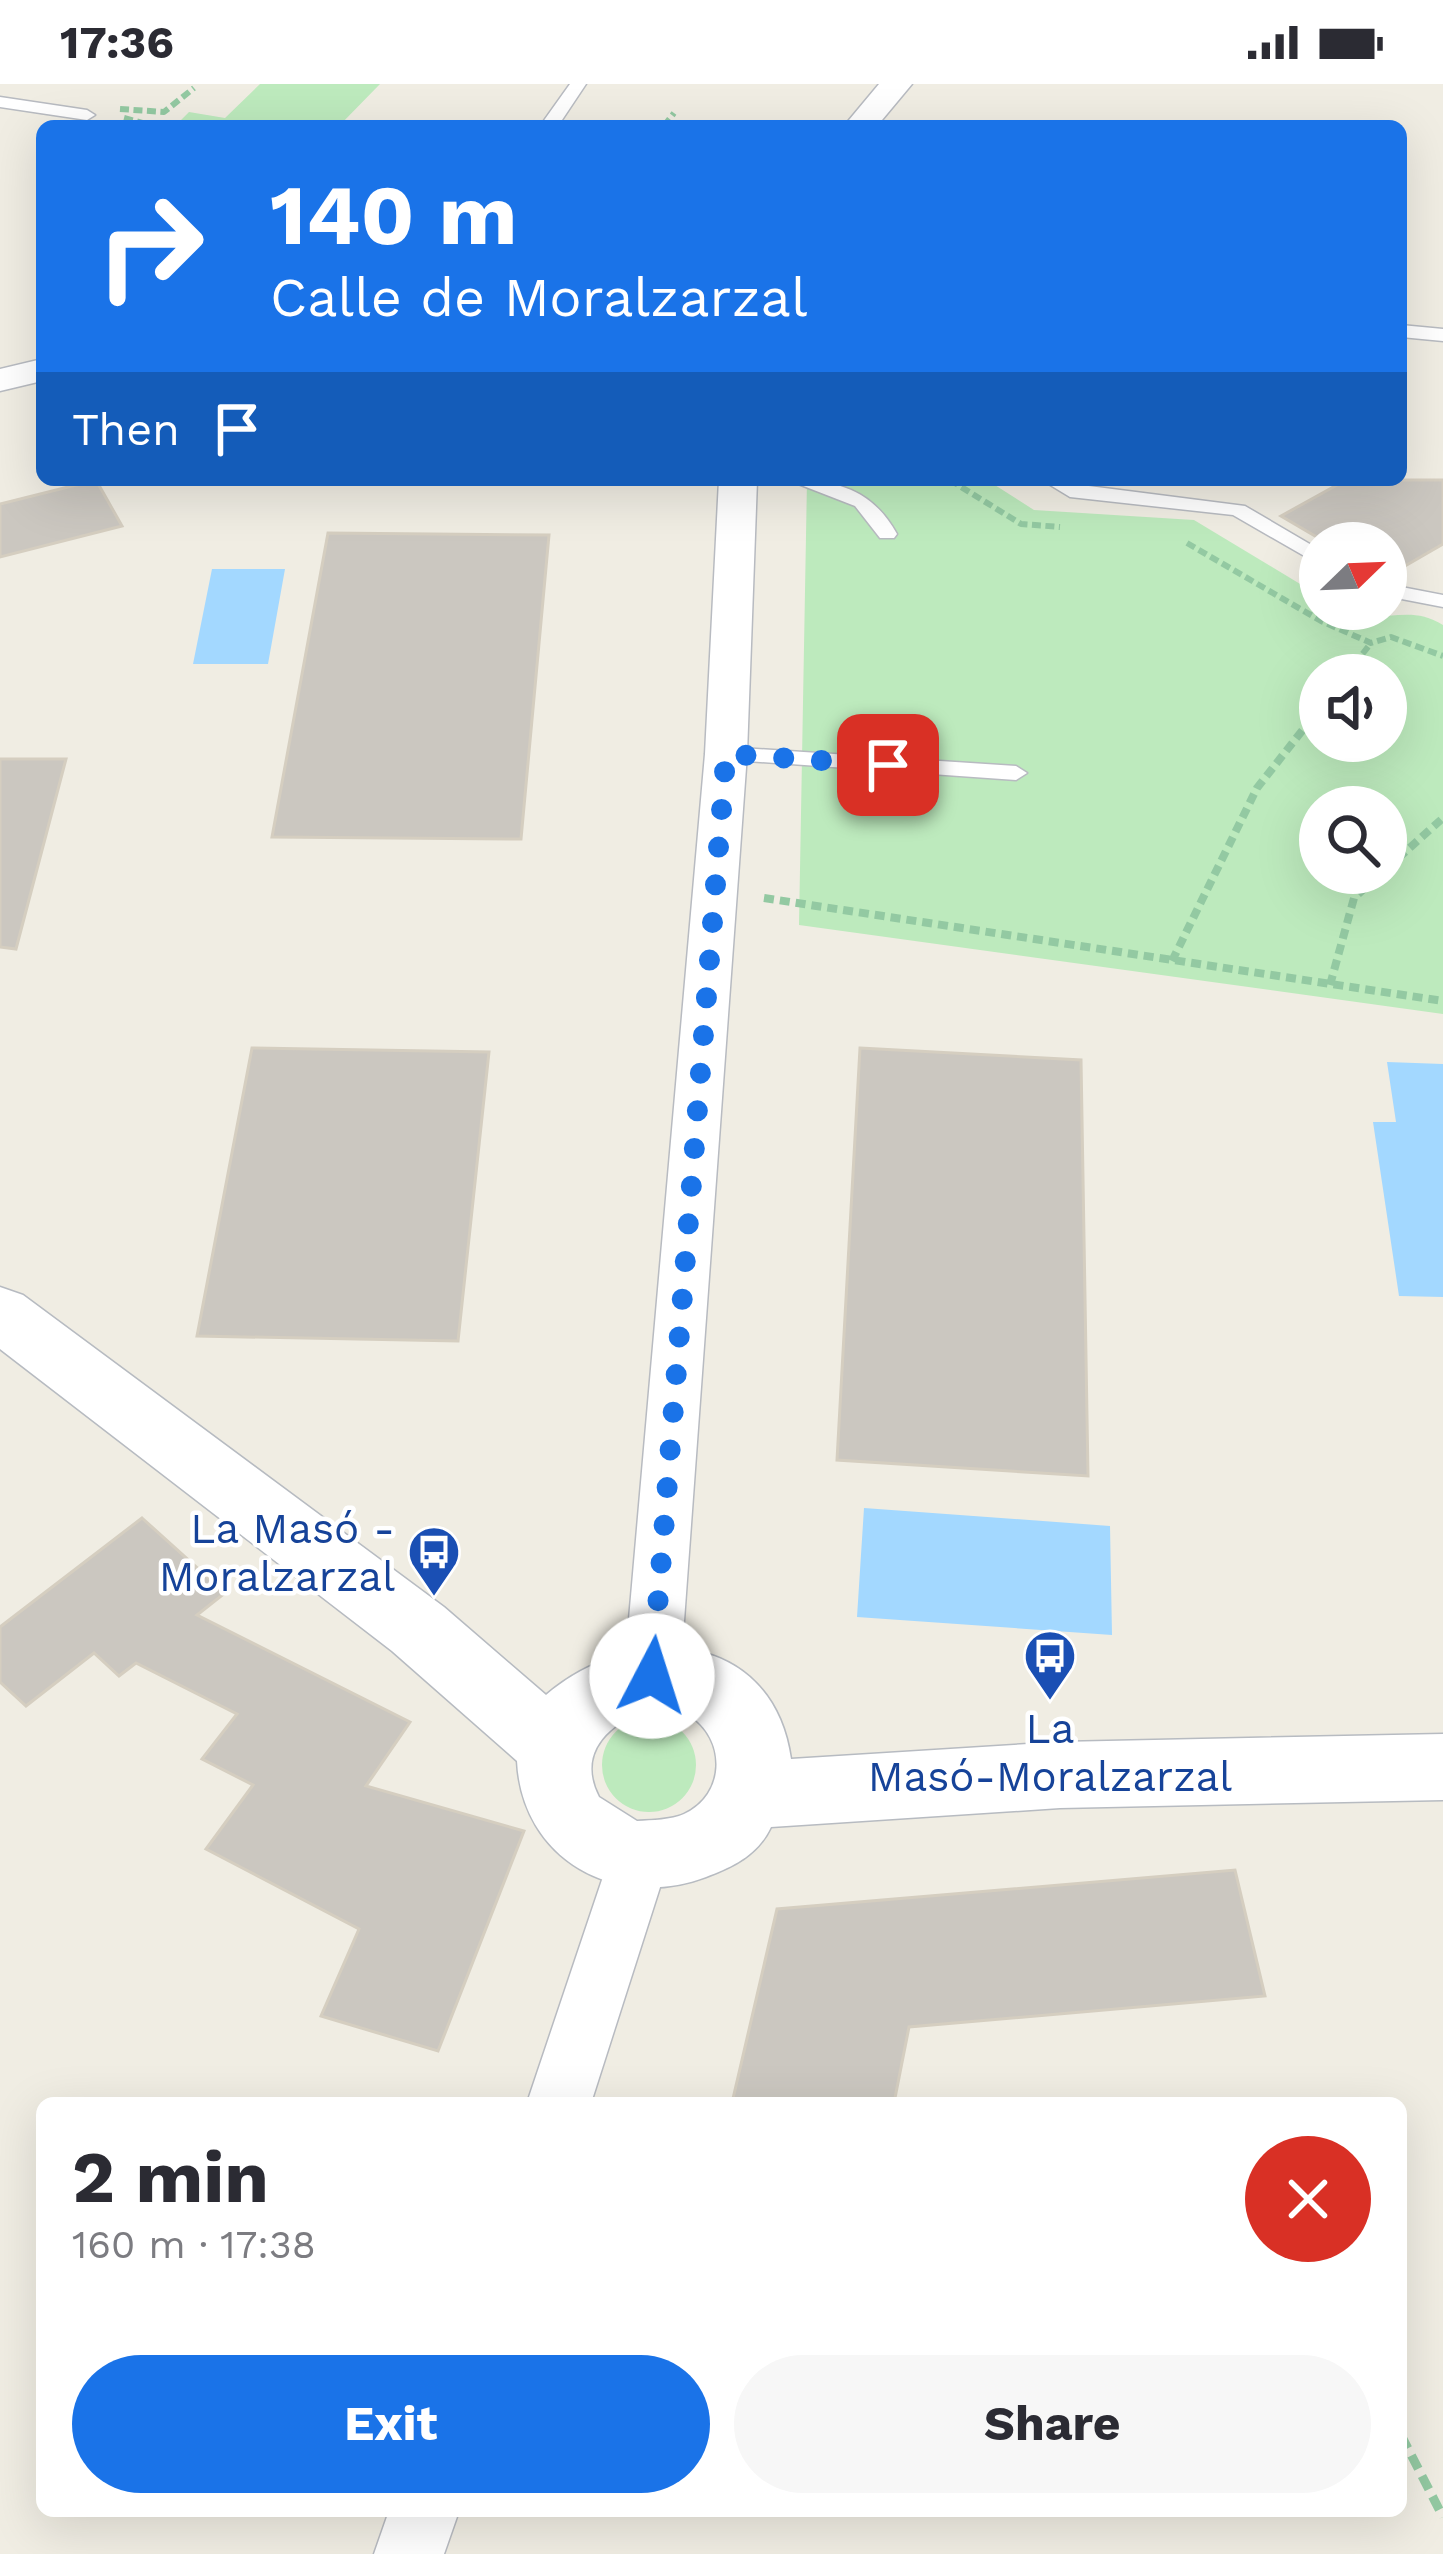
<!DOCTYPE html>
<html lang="en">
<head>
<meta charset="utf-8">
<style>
	:root { --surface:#fff; --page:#f7f7f7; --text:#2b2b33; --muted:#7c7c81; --accent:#1a73e8 }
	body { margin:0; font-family:"Work Sans",sans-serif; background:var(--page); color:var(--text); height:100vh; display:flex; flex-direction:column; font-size:45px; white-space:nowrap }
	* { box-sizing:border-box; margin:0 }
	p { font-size:39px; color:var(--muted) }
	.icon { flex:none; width:66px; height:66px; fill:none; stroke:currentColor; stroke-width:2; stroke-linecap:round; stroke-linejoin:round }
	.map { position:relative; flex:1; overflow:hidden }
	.sheet { position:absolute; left:36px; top:2013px; width:1371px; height:420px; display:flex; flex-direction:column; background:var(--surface); border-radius:18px; box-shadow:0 12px 48px #0002 }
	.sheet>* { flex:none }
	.banner { position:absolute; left:36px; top:36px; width:1371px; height:366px; border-radius:18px; box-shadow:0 12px 48px #0002; background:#1a73e8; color:#fff; overflow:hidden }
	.needle { width:78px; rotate:67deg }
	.controls { position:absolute; left:1299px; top:438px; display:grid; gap:24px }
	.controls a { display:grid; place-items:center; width:108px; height:108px; border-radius:50%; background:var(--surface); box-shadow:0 12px 48px #0002; font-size:60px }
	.pin { position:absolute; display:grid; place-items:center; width:102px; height:102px; color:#fff; margin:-51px; border-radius:24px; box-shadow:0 6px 18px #0006 }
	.me { position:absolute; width:132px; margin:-66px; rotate:5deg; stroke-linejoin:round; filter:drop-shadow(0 0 9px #0008) }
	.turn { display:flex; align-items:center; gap:42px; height:252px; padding:0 36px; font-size:54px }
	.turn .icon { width:156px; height:156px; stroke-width:2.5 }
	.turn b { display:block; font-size:84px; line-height:102px }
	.then { display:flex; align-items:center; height:114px; padding:0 36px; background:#0003; gap:24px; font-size:45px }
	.round { display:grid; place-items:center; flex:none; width:126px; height:126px; border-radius:63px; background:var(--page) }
	.overview { display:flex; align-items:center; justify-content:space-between; height:204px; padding:0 36px }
	h1 { font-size:72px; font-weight:700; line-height:90px }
	.button { display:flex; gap:24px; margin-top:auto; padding:24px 36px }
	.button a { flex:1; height:138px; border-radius:72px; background:var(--accent); color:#fff; font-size:48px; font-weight:700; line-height:138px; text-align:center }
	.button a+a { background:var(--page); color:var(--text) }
	.status { display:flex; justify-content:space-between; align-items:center; height:84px; padding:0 60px; background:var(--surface); direction:ltr }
	.status svg { height:33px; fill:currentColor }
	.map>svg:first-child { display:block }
</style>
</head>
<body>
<div class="status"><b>17:36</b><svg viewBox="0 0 49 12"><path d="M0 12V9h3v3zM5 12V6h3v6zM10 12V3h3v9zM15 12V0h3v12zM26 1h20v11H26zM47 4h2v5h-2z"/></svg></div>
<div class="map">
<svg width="1443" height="2470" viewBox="0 0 1443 2470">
	<rect width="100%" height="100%" fill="#f0ede3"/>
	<!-- green -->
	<path fill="#bdeabd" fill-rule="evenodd" d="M260,0h120l-41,42 -163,-1 13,-13 36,6z
		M807,396h180l47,30 160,10 126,76v13c15,0 24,6 38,7 32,4 55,-10 85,9v389l-644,-89zM1320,591h66v66h-66zM1320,723h66v66h-66z
		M602 1681a47 47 0 1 1 94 0a47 47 0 1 1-94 0Z"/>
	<!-- water -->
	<path fill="#a3d8ff" d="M212,485h73l-17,95h-75z
		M1387,978l56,2v233l-44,-1 -26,-174h23z
		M864,1424l246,18 2,109 -255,-18z"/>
	<!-- building -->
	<path fill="#cbc7c0" stroke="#d5cec0" stroke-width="3" d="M96,396l26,46 -122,31v-53z
		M1346,396h97v64l-57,33v-34h-59l-46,-27z
		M328,449l221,2 -28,304 -249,-2z
		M0,675h66l-50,190 -16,-2z
		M252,964l237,4 -31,289 -261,-5z
		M860,964l221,12 7,416 -251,-16z
		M142,1434l83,75 -28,22 213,107 -44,64 158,45 -86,220 -117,-35 38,-87 -153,-80 47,-64 -51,-26 35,-45 -101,-51 -17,13 -25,-23 -68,53 -26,-24v-55z
		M1235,1786l30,126 -356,31 -15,76h-162l45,-194z"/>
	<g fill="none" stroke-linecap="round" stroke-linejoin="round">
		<!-- lane casing -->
		<g stroke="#b8bbc1" stroke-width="3">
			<path id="lane" d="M570,0h16l-28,42h-18z
				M0,13l87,13 8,5 -8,5 -87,-13z
				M1401,241l42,4v12l-42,-4z
				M788,396c49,0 84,9 109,54l-3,4h-14l-25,-32z
				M1042,396l203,26 75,44v15l-87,-50 -163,-18z
				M1386,500l57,11v12l-57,-11z
				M726,663l290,19 11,7 -11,7 -298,-21 -3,-5z"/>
		</g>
		<!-- street casing -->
		<g stroke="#b8bbc1" stroke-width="3">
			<path id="street" d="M879,0h33l-35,42h-33z
				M42,275v22l-42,10v-22z
				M719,396h38l-10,274 -67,922 -8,17 -20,7 -20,-7 -8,-17 81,-922z
				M640,1745l21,8 9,19 -79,247h-64l83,-247 9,-19z
				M389,2427h70l-15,43h-70z"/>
		</g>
		<!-- secondary casing -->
		<g stroke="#b7bbc1" stroke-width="3">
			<path id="secondary" d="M0,1203l23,8 421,312 102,88c85,-73 226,-67 245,64l269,-17 383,-8v66l-383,8 -289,19c-13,28 -38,40 -65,50 -90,34 -184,-17 -189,-116l-125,-110 -392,-302zM652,1624c12,1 26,1 37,7 38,24 37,80 -5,99 -13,6 -32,6 -47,7l-38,-24c-24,-46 13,-76 53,-89z"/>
		</g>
		<!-- path-far2 -->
		<path stroke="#93c9a2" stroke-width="6" stroke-dasharray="9 4.5" stroke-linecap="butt" d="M120,25l44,3 30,-24
			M124,34l30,8
			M664,42l10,-13
			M950,396l71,44 39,3
			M1187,459l134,78 50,22 20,-6 52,19
			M1346,591l25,-32"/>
		<!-- path-far1 -->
		<path stroke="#93c9a2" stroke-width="8" stroke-dasharray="10 6" stroke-linecap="butt" d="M1386,785l57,-51
			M764,814l679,103
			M1172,877l85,-173 63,-80
			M1330,901l24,-87 27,-25"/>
		<!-- path -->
		<path stroke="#93c9a2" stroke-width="9" stroke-dasharray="15 8" stroke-linecap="butt" d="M1401,2351l42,82"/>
		<!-- lane -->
		<use href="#lane" fill="#fff" fill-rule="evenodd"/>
		<!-- street -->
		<use href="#street" fill="#fff" fill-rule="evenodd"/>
		<!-- secondary -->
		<use href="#secondary" fill="#fff" fill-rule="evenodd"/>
	</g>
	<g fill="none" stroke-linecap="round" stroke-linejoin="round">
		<!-- route -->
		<path stroke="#1a73e8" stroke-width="21" stroke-dasharray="0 37.8" d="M652,1592l74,-922 162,11"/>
	</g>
	<!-- icons -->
	<defs>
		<g id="bus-pin" transform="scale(2.7)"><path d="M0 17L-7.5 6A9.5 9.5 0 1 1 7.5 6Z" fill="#1a4fb4" stroke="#fff"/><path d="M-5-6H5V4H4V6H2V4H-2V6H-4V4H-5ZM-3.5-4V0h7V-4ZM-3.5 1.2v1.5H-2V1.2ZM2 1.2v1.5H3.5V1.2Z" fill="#fff"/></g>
	</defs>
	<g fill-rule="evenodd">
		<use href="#bus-pin" x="434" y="1468"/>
		<use href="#bus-pin" x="1050" y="1572"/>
	</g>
	<g text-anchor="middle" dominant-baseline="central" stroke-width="9" stroke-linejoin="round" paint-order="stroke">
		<!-- transit labels -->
		<g font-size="42" fill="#164399" stroke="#fff" text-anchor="end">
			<text x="395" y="1444">La Masó -<tspan x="395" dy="48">Moralzarzal</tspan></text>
			<text x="1050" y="1644" text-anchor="middle">La<tspan x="1050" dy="48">Masó-Moralzarzal</tspan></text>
		</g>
	</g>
</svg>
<div class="controls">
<a><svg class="needle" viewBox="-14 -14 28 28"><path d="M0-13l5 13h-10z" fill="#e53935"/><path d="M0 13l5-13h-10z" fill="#7c7c81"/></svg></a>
<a><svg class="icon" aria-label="sound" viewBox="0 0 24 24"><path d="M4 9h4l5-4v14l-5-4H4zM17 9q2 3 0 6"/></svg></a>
<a><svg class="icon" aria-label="search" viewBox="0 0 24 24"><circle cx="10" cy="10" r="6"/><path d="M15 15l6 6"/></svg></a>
</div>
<div class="pin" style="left:888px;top:681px;background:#d93025"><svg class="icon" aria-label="arrive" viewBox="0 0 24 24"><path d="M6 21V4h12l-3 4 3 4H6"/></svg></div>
<svg class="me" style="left:652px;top:1592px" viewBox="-20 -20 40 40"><circle r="19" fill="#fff"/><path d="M0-13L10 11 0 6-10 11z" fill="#1a73e8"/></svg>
<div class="banner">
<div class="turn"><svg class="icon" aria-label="right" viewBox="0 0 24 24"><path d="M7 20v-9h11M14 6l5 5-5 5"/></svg><div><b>140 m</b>Calle de Moralzarzal</div></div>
<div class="then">Then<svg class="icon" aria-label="arrive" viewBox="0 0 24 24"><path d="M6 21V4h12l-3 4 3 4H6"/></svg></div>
</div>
<section class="sheet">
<div class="overview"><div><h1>2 min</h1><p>160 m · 17:38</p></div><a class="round" style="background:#d93025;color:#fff"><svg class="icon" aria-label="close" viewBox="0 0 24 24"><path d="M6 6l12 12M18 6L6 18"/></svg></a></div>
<div class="button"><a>Exit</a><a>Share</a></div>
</section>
</div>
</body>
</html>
